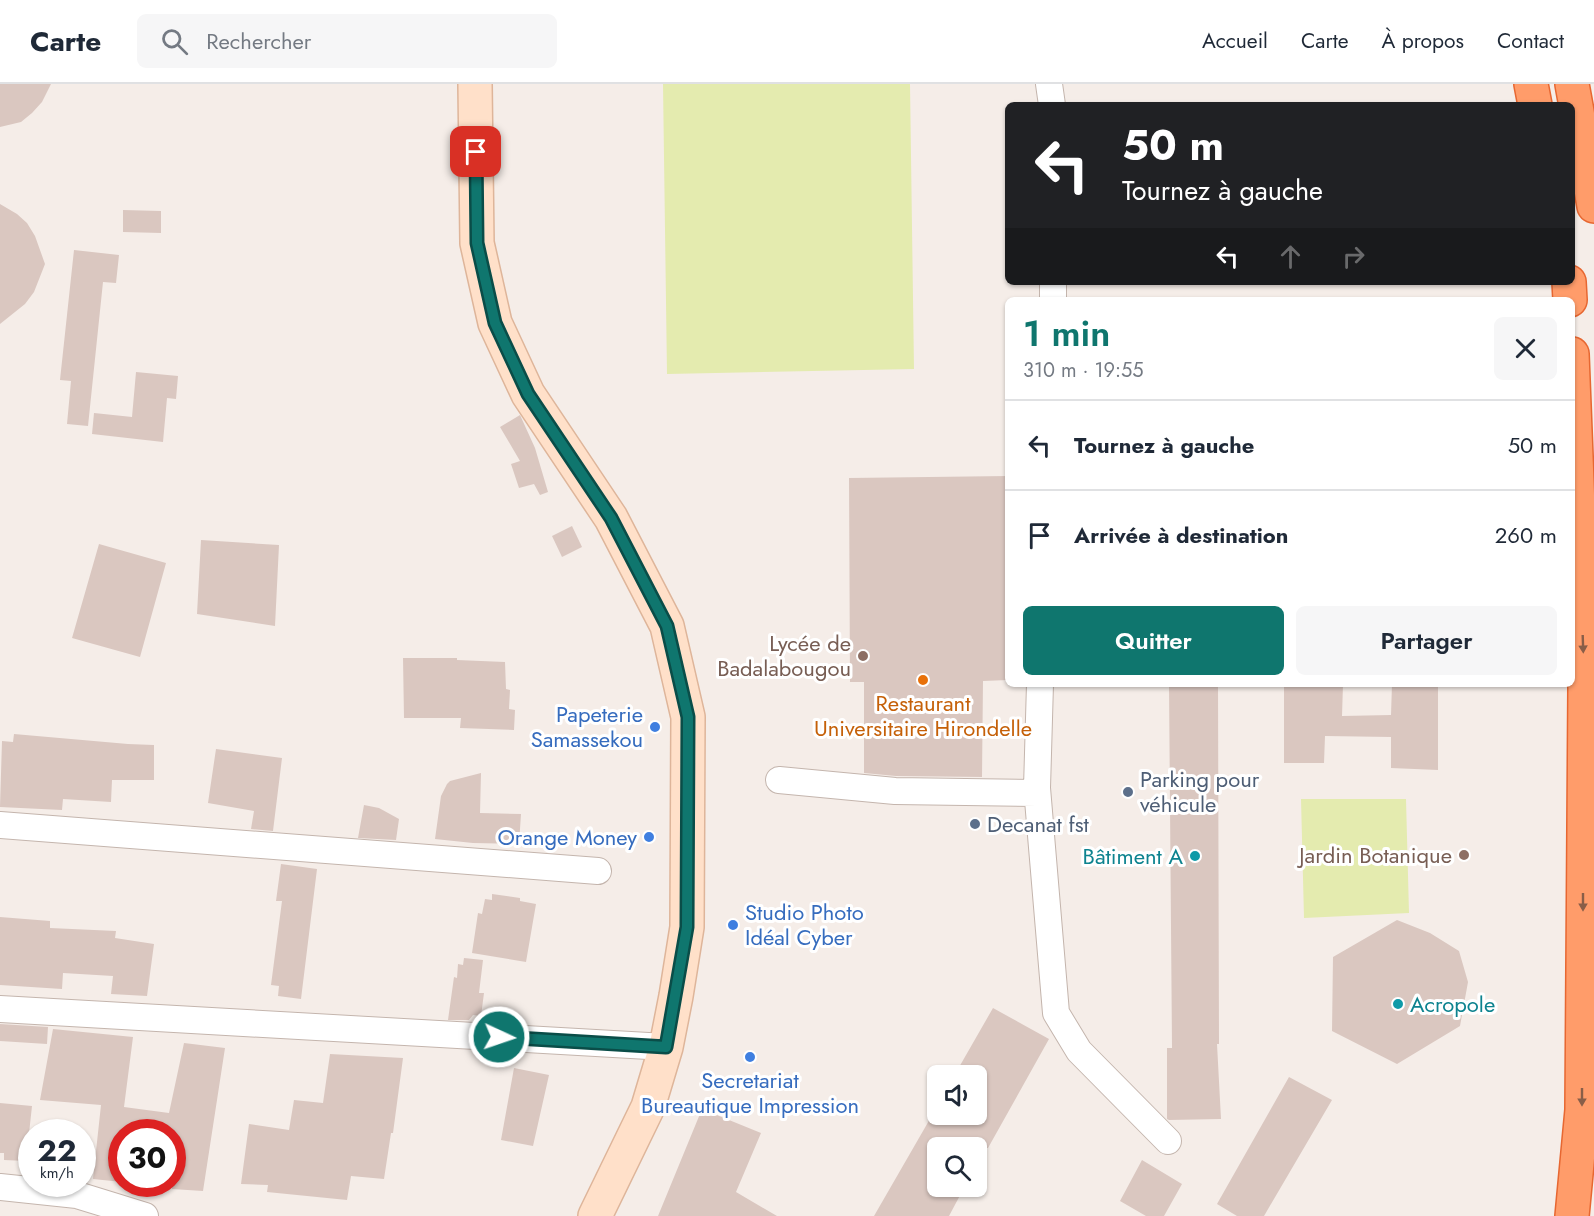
<!DOCTYPE html>
<html lang="fr">
<head>
<meta charset="utf-8">
<style>
	:root { --surface:#fff; --page:#f6f6f7; --text:#1f2937; --muted:#747a83; --line:#e0e1e3; --accent:#0f766e }
	body { margin:0; font-family:Jost,sans-serif; background:var(--page); color:var(--text); height:100vh; display:flex; flex-direction:column; font-size:22px; white-space:nowrap }
	* { box-sizing:border-box; margin:0 }
	p { font-size:20px; color:var(--muted) }
	.icon { flex:none; width:33px; height:33px; fill:none; stroke:currentColor; stroke-width:2; stroke-linecap:round; stroke-linejoin:round }
	.map { position:relative; flex:1; overflow:hidden }
	.details { position:absolute; left:1005px; top:213px; width:570px; height:390px; display:flex; flex-direction:column; background:var(--surface); border-radius:9px; box-shadow:0 2px 4px #0004 }
	.details>* { flex:none }
	.hud { position:absolute; left:1005px; top:18px; width:570px; height:183px; border-radius:9px; box-shadow:0 2px 4px #0004; background:#202124; color:#fff; overflow:hidden }
	.buttons { position:absolute; left:927px; top:981px; display:grid; gap:12px }
	.buttons a { display:grid; place-items:center; width:60px; height:60px; border-radius:9px; background:var(--surface); box-shadow:0 2px 4px #0004; font-size:30px }
	.speed { position:absolute; left:18px; top:1035px; display:flex; gap:12px; font-size:30px; font-weight:700; text-align:center }
	.speed>* { display:grid; place-content:center; width:78px; height:78px; border-radius:50%; background:var(--surface); box-shadow:0 2px 4px #0004; line-height:1 }
	.speed small { font-size:15px; font-weight:400 }
	.speed .limit { border:9px solid #d22; background:#fff; color:#111 }
	.pin { position:absolute; display:grid; place-items:center; width:51px; height:51px; color:#fff; margin:-26px; border-radius:12px; box-shadow:0 3px 9px #0006 }
	.me { position:absolute; width:66px; margin:-33px; rotate:93deg; stroke-linejoin:round; filter:drop-shadow(0 0 4px #0008) }
	.turn { display:flex; align-items:center; gap:21px; height:126px; padding:0 18px; font-size:27px }
	.turn .icon { width:78px; height:78px; stroke-width:2.5 }
	.turn b { display:block; font-size:42px; line-height:51px }
	.lanes { display:flex; align-items:center; height:57px; padding:0 18px; background:#0003; justify-content:center; gap:30px; direction:ltr }
	.lanes .off { opacity:.35 }
	.round { display:grid; place-items:center; flex:none; width:63px; height:63px; border-radius:9px; background:var(--page) }
	.head { display:flex; align-items:center; justify-content:space-between; height:102px; padding:0 18px }
	h1 { font-size:36px; font-weight:600; line-height:45px; color:var(--accent) }
	.primary-button { display:flex; gap:12px; margin-top:auto; padding:12px 18px }
	.primary-button a { flex:1; height:69px; border-radius:9px; background:var(--accent); color:#fff; font-size:24px; font-weight:600; line-height:69px; text-align:center }
	.primary-button a+a { background:var(--page); color:var(--text) }
	ul { padding:0; list-style:none }
	li { display:flex; align-items:center; gap:18px; height:90px; padding:0 18px; border-top:2px solid var(--line) }
	li div { flex:1 }
	li b { display:block; font-size:22px }
	li em { font-style:normal }
	header { display:flex; align-items:center; gap:36px; box-sizing:border-box; height:84px; padding:0 30px; background:var(--surface); border-bottom:2px solid var(--line) }
	header strong { font-size:28px }
	nav { display:flex; gap:33px; margin-inline-start:auto; font-size:21px }
	.search { width:420px; height:54px; background:var(--page); display:flex; align-items:center; gap:15px; box-sizing:border-box; padding:0 21px; border-radius:9px; color:var(--muted); font-size:22px }
	.map>svg:first-child { display:block }
</style>
</head>
<body>
<header>
<strong>Carte</strong>
<div class="search"><svg class="icon" aria-label="search" viewBox="0 0 24 24"><circle cx="10" cy="10" r="6"/><path d="M15 15l6 6"/></svg>Rechercher</div>
<nav><a>Accueil</a><a>Carte</a><a>À propos</a><a>Contact</a></nav>
</header>
<div class="map">
<svg width="1594" height="1132" viewBox="0 0 1594 1132">
	<rect width="100%" height="100%" fill="#f5ede8"/>
	<!-- green -->
	<path fill="#e4ebaf" d="M663,0h247l4,285 -247,5z
		M1301,715h105l3,114 -105,5z"/>
	<!-- building -->
	<path fill="#dac7c0" d="M0,0h51l-9,18 -10,11 -11,9 -21,5z
		M0,120l17,10 10,9 8,13 10,28 -11,28 -9,12 -25,20z
		M123,126l38,1v22l-38,-1z
		M74,166l45,5 -3,28 -13,-1 -15,144 -21,-2 4,-43 -11,-1z
		M136,288l42,4 -2,23 -9,-1 -4,44 -71,-8 2,-21 38,4z
		M520,331l15,33 13,44 -8,3 -6,-11 -15,4 -8,-24 9,-3 -20,-34z
		M1008,392v204l-25,1 -1,96 -86,-1 -32,-3v-91h-14l-1,-204z
		M572,442l10,21 -20,10 -10,-21z
		M201,456l78,5 -4,81 -78,-12z
		M99,460l67,19 -26,94 -68,-19z
		M403,574h54v2l48,2 1,27 4,1 -1,19 6,1 -1,20 -54,-2 1,-10h-57z
		M1169,600h49l1,360h-2l4,75 -52,1 -2,-1v-71h5z
		M1284,600h59l-1,32 49,-1 1,-31h46v86l-47,-2v-31l-66,-1 -1,27h-40z
		M14,650l114,10 26,1v35h-42l-1,22 -48,-3 -1,11 -62,-3 2,-66 11,1z
		M216,665l66,9 -9,73 -22,-2 3,-18 -46,-8z
		M481,689l-1,40 41,1 -2,30 -46,-1 -38,-4 6,-43 6,-12 3,-3z
		M364,721l15,3 20,11 -3,21 -38,-2z
		M281,780l36,5 -16,130 -23,-3 1,-10 -8,-1 11,-84h-6z
		M492,810l28,4v3l16,3 -10,58 -54,-9 6,-40 4,1 3,-15 7,1z
		M0,833l50,4v7l66,3 -1,7 39,6 -7,52 -36,-2 2,-18 -50,-3 -1,16 -62,-4z
		M1397,836l33,13 29,18 9,31 -8,44 -63,38 -65,-33 1,-74z
		M464,874l19,2 -4,33h5l-3,23 -8,-1 -4,5h-21l6,-43 3,1 1,-14 5,1z
		M993,924l56,31 -61,109h-50v38h27l-16,30h-75l64,-111v9h38v-38h-22z
		M0,940l48,3 -1,17 -47,-3z
		M53,945l80,8 -9,70 45,6 15,-70 41,5 -22,143 -31,-2 3,-57h-53v50l-29,-3 8,-74 -61,-5z
		M330,970l73,4 -10,75h-2l-7,46 -33,-3 -4,24 -80,-8 1,-7 -27,-1 8,-60 40,6 5,-30 29,3z
		M514,984l35,7 -16,71 -32,-6z
		M1289,993l43,23 -68,116h-27l-20,-12z
		M0,1019l32,3 -6,55 -22,-1v-7h-4z
		M702,1025l59,24 -25,59 41,24h-119z
		M1142,1076l40,24 -18,32h-18l-26,-15z"/>
	<g fill="none" stroke-linecap="round" stroke-linejoin="round">
		<!-- street casing -->
		<g stroke="#c4b5ad" stroke-width="28">
			<path id="street" d="M1049,0l3,21
				M1053,216v-18
				M1040,600l-3,104 19,225 23,38 89,90
				M779,696l116,11 142,2
				M0,741l598,46
				M0,925l666,38
				M0,1103l77,8 68,21"/>
		</g>
		<!-- secondary casing -->
		<g stroke="#deb59a" stroke-width="36">
			<path id="secondary" d="M475,0l2,159 18,80 33,71 83,124 56,108 21,91 -1,210 -11,69 -10,51 -18,60 -53,109"/>
		</g>
		<!-- highway casing -->
		<g stroke="#e76731" stroke-width="36">
			<path id="highway" d="M1531,0l4,21
				M1572,0l22,122
				M1569,198l1,18
				M1572,1132l10,-106 3,-422 -13,-334"/>
		</g>
		<!-- street -->
		<use href="#street" stroke="#fff" stroke-width="26"/>
		<!-- secondary -->
		<use href="#secondary" stroke="#ffe0c9" stroke-width="33"/>
		<!-- highway -->
		<use href="#highway" stroke="#ff9c6a" stroke-width="33"/>
	</g>
	<!-- one-way arrows -->
	<defs><path id="oneway-solid" d="M-6-.8H1V-3.2L6.5 0L1 3.2V.8H-6Z" transform="scale(1.5)"/></defs>
	<g fill="#895e48">
		<use href="#oneway-solid" transform="translate(1583 560) rotate(88)"/>
		<use href="#oneway-solid" transform="translate(1583 818) rotate(90)"/>
		<use href="#oneway-solid" transform="translate(1582 1013) rotate(90)"/>
	</g>
	<g fill="none" stroke-linecap="round" stroke-linejoin="round">
		<!-- route casing -->
		<g stroke="#0a4d48" stroke-width="15">
			<path id="route" d="M476,68l1,91 18,80 33,71 83,124 56,108 21,91 -1,210 -21,120 -167,-10"/>
		</g>
		<!-- route -->
		<use href="#route" stroke="#0f766e" stroke-width="10"/>
	</g>
	<!-- markers -->
	<g fill="#8d6e63" stroke="#fff" stroke-width="2">
		<circle cx="863" cy="572" r="6"/>
		<circle cx="1464" cy="771" r="6"/>
	</g>
	<circle fill="#e8710a" stroke="#fff" stroke-width="2" cx="923" cy="596" r="6"/>
	<g fill="#3f7fe0" stroke="#fff" stroke-width="2">
		<circle cx="655" cy="643" r="6"/>
		<circle cx="649" cy="753" r="6"/>
		<circle cx="733" cy="841" r="6"/>
		<circle cx="750" cy="973" r="6"/>
	</g>
	<g fill="#5c6f8a" stroke="#fff" stroke-width="2">
		<circle cx="1128" cy="708" r="6"/>
		<circle cx="975" cy="740" r="6"/>
	</g>
	<g fill="#0f9aa8" stroke="#fff" stroke-width="2">
		<circle cx="1195" cy="772" r="6"/>
		<circle cx="1398" cy="920" r="6"/>
	</g>
	<g text-anchor="middle" dominant-baseline="central" stroke-width="6" stroke-linejoin="round" paint-order="stroke">
		<!-- education labels -->
		<g font-size="22" fill="#785e54" stroke="#fff" text-anchor="end">
			<text x="851" y="559">Lycée de<tspan x="851" dy="25">Badalabougou</tspan></text>
			<text x="1452" y="771">Jardin Botanique</text>
		</g>
		<!-- food labels -->
		<g font-size="22" fill="#c56008" stroke="#fff">
			<text x="923" y="619">Restaurant<tspan x="923" dy="25">Universitaire Hirondelle</tspan></text>
		</g>
		<!-- shop labels -->
		<g font-size="22" fill="#366cbe" stroke="#fff" text-anchor="end">
			<text x="643" y="630">Papeterie<tspan x="643" dy="25">Samassekou</tspan></text>
			<text x="637" y="753">Orange Money</text>
			<text x="745" y="828" text-anchor="start">Studio Photo<tspan x="745" dy="25">Idéal Cyber</tspan></text>
			<text x="750" y="996" text-anchor="middle">Secretariat<tspan x="750" dy="25">Bureautique Impression</tspan></text>
		</g>
		<!-- service labels -->
		<g font-size="22" fill="#4e5e75" stroke="#fff" text-anchor="start">
			<text x="1140" y="695">Parking pour<tspan x="1140" dy="25">véhicule</tspan></text>
			<text x="987" y="740">Decanat fst</text>
		</g>
		<!-- culture labels -->
		<g font-size="22" fill="#0d838f" stroke="#fff" text-anchor="end">
			<text x="1183" y="772">Bâtiment A</text>
			<text x="1410" y="920" text-anchor="start">Acropole</text>
		</g>
	</g>
</svg>
<div class="buttons">
<a><svg class="icon" aria-label="sound" viewBox="0 0 24 24"><path d="M4 9h4l5-4v14l-5-4H4zM17 9q2 3 0 6"/></svg></a>
<a><svg class="icon" aria-label="search" viewBox="0 0 24 24"><circle cx="10" cy="10" r="6"/><path d="M15 15l6 6"/></svg></a>
</div>
<div class="speed"><div>22<small>km/h</small></div><div class="limit">30</div></div>
<div class="pin" style="left:476px;top:68px;background:#d93025"><svg class="icon" aria-label="arrive" viewBox="0 0 24 24"><path d="M6 21V4h12l-3 4 3 4H6"/></svg></div>
<svg class="me" style="left:499px;top:953px" viewBox="-20 -20 40 40"><circle r="17" fill="#0f766e" stroke="#fff" stroke-width="3"/><path d="M0-11L8 9 0 5-8 9z" fill="#fff"/></svg>
<div class="hud">
<div class="turn"><svg class="icon" aria-label="left" viewBox="0 0 24 24"><path d="M17 20v-9H6M10 6l-5 5 5 5"/></svg><div><b>50 m</b>Tournez à gauche</div></div>
<div class="lanes"><svg class="icon" aria-label="left" viewBox="0 0 24 24"><path d="M17 20v-9H6M10 6l-5 5 5 5"/></svg><svg class="icon off" aria-label="ahead" viewBox="0 0 24 24"><path d="M12 20V5M6 11l6-6 6 6"/></svg><svg class="icon off" aria-label="right" viewBox="0 0 24 24"><path d="M7 20v-9h11M14 6l5 5-5 5"/></svg></div>
</div>
<section class="details">
<div class="head"><div><h1>1 min</h1><p>310 m · 19:55</p></div><a class="round"><svg class="icon" aria-label="close" viewBox="0 0 24 24"><path d="M6 6l12 12M18 6L6 18"/></svg></a></div>
<ul>
<li><svg class="icon" aria-label="left" viewBox="0 0 24 24"><path d="M17 20v-9H6M10 6l-5 5 5 5"/></svg><div><b>Tournez à gauche</b></div><em>50 m</em></li>
<li><svg class="icon" aria-label="arrive" viewBox="0 0 24 24"><path d="M6 21V4h12l-3 4 3 4H6"/></svg><div><b>Arrivée à destination</b></div><em>260 m</em></li>
</ul>
<div class="primary-button"><a>Quitter</a><a>Partager</a></div>
</section>
</div>
</body>
</html>
